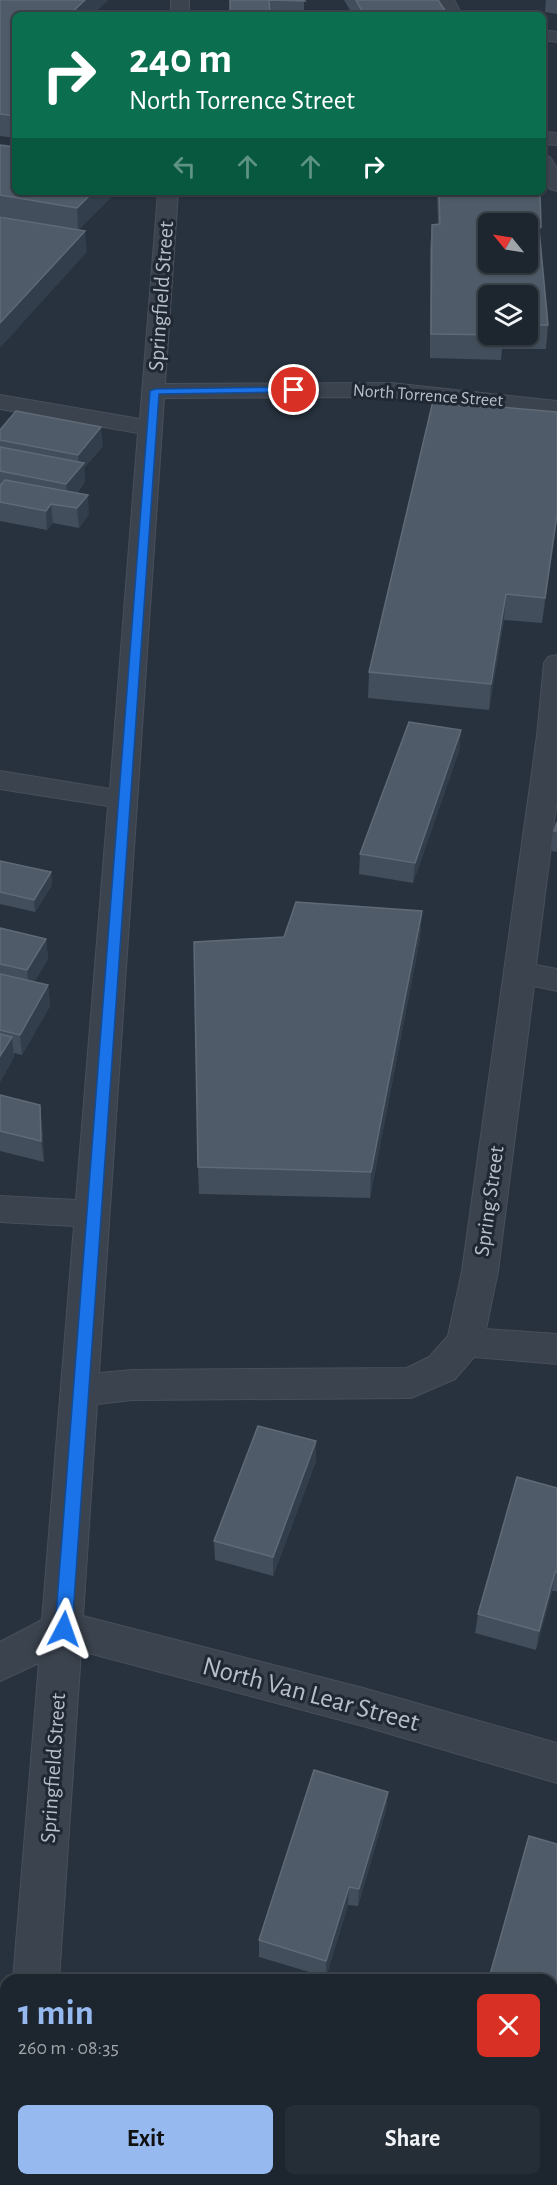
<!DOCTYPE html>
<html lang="en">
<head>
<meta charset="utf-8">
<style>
	:root { --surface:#1d262e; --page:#252e36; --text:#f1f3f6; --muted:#a0a5aa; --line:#3b434a; --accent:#96baf0 }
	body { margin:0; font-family:"Alegreya Sans",sans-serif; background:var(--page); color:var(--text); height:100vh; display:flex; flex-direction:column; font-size:22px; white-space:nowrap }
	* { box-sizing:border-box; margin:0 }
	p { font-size:20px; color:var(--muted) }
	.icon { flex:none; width:33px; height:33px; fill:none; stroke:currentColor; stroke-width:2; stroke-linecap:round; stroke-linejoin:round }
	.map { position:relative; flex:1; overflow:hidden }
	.side { position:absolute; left:0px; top:1974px; width:558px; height:212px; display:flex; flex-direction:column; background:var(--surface); border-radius:18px 18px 0 0; box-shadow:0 2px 4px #0004,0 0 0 2px var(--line) }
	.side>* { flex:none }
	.top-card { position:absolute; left:12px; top:12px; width:534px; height:183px; border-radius:9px; box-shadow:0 2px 4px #0004,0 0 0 2px var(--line); background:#0b6e4f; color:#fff; overflow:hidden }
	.needle { width:39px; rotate:300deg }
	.tools { position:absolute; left:478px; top:213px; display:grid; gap:12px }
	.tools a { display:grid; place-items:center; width:60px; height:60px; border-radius:9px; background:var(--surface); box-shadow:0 2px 4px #0004,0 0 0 2px var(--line); font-size:30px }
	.pin { position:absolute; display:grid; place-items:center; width:51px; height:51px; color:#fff; margin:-26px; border:3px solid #fff; border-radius:50%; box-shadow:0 2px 6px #0007 }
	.me { position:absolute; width:66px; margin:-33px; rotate:4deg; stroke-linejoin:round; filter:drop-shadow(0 0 4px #0008) }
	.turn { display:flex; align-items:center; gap:21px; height:126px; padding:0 18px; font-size:27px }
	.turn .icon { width:78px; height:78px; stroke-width:2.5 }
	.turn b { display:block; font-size:42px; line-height:51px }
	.lanes { display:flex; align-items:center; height:57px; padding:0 18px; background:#0003; justify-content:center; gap:30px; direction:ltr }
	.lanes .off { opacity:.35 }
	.round { display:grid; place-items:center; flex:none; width:63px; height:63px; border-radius:9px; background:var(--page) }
	.headline { display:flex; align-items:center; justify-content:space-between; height:102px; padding:0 18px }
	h1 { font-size:36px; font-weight:700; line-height:45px; color:var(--accent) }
	.cta { display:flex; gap:12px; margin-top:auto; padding:12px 18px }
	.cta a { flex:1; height:69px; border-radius:9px; background:var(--accent); color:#111; font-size:24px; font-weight:700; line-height:69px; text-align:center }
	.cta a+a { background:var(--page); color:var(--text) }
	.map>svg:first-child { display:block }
</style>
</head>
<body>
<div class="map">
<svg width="557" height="2185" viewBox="0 0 557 2185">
	<rect width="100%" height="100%" fill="#27323e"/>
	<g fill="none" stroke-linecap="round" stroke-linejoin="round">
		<!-- minor casing -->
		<g stroke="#484f5a" stroke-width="2">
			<path id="minor" d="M171,0h18v15h-18z
				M436,0h18l8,15h-18z
				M543,30l14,2v10l-14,-2z
				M543,132l14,1v12l-14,-1z
				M543,155l7,2 7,11v23l-7,-2 -7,-11z
				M158,192h20l-13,192 226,-1 166,18v14l-166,-18 -227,1 -65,975 33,-3 275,-2 22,-11 19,-21 14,-65 75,-535 7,-73 4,-6 9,-2v144l-21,166 21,4v22l-23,-5 -36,285 -12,58 71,5v30l-83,-7 -19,22 -44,19 -279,2 -35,4 -14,212 280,72 194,55v40l-194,-57 -282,-75 -22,329h-46l26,-317 -39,18v-39l42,-22 32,-394 -74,-4v-26l76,4 32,-394 -108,-17v-18l110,18 28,-356 -138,-24v-14l140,24z
				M6,2162v18h39v5h-45v-13z
				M425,2180h62l2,5h-62z"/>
		</g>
		<!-- minor -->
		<use href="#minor" fill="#3b434e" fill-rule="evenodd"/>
	</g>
	<!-- wall -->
	<path fill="#434e5c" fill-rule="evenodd" d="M0,0h108l-16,15h-77v123l-15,-2z
		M230,0h74v15h-74z
		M344,0h94l10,15h-95z
		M546,0h11v14l-12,-2z
		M0,145l116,47 -38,38 -78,-14z
		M437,192h103v50l8,83 -2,24h-44l-1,11 -71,-2v-109l2,-24 6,-1zM528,296v38h-39z
		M0,430l103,16 -19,22 1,14 -8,11 12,21 -10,14 -26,-5 -6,7 -47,-9z
		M557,521l-15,102 -38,-3 -15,90 -121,-12 1,-26z
		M461,730l-2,21 -46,132 -54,-9 1,-20z
		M557,822v30l-6,-1 3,-20z
		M0,861l51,11 1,13 -17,27 -35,-8z
		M422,911l-2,27 -50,260 -171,-4 -1,-27z
		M0,928l46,11 2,20 -14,23 14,3 2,21 -28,49 -8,-2v4l-14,25z
		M0,1095l42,30 2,37 -44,-11z
		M316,1461l-43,115 -58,-16 -1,-19z
		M557,1488v103h-5l-16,59 -61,-17 3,-19z
		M388,1792l-2,18 -28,96 -10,-1 -22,72 -67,-20v-17z
		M529,1836l28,8v213l-5,-2v-75h-63z"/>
	<!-- shaded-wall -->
	<path fill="#323e4b" d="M85,0h23l-16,15h-22z
		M93,192h23l-38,38 -1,-22z
		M85,231l2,21 -87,96v-25z
		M101,427l2,19 -19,22 1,14 -17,21 -2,-19 13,-16 -1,-13z
		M88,495l1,19 -10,14 -2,-20z
		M51,504l2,19 -6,7 -1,-19z
		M557,514v7l-15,102 3,-25z
		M506,594l-2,26 -15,90 2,-26z
		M461,730l-2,21 -46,132 2,-20z
		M51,872l1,13 -17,27 -1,-12z
		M422,911l-2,27 -50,260 1,-26z
		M46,939l2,20 -19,31 -2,-20z
		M48,985l2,21 -28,49 -2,-20z
		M12,1037l2,20 -14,25v-26z
		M40,1105l2,20 2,37 -3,-21z
		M316,1441v20l-43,115v-19z
		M555,1572l-3,19 -16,59 3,-19z
		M388,1792l-2,18 -28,96 1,-17z
		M349,1887l-1,18 -22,72v-16z"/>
	<!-- building -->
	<path fill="#4f5b68" stroke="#606a77" stroke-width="1.5" fill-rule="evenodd" d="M0,0h85l-15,14 5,1h-60v101l-15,-2z
		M230,0h74l1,1 -36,-1 1,15h-40z
		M356,0h82l10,15h-84z
		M0,145l15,2v45h78l-16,16 -77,-13z
		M439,192h101l1,35 -2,2 9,96h-20v-29h-39v38h14v1l-72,-1 1,-109 8,-1zM489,224h39v38h-39z
		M0,217l85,14 -85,92z
		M433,401l124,11v102l-12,84 -39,-4 -15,90 -122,-12z
		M16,411l85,16 -23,28 -78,-15v-10z
		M0,447l84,16 -18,21 -66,-13z
		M5,480l83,15 -11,13 -26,-4 -5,7 -46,-9v-16z
		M409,722l52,8 -46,133 -55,-9z
		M557,822v9h-3z
		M0,861l51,11 -17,28 -34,-8z
		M296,902l126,9 -51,261 -173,-5 -4,-225 90,-5z
		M0,928l46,11 -19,31 -27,-6z
		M0,974l48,11 -28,50 -20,-5z
		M0,1034l12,3 -12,19z
		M0,1095l40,10 1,36 -41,-10z
		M258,1426l58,15 -43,116 -59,-16z
		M517,1477l40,11v84h-2l-16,59 -61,-17z
		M314,1770l74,22 -29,97 -10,-2 -23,74 -67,-21z
		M529,1836l28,8v196l-5,-2v-58h-57l-6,-2z
		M169,2180h113l13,3 2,-3h22l20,5h-172z"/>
	<!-- route -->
	<path fill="#1a73e8" stroke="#114b97" stroke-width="1.5" d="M294,387l4,3 -1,2 -138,2 -87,1235 -2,5 -6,3 -6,-3 -3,-5 95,-1238 5,-2z"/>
	<g text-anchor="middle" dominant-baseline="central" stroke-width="6" stroke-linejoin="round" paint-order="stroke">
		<!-- far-street labels -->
		<g font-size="18" fill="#b8bfc9" stroke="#202833">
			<text transform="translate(428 396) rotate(4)">North Torrence Street</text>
		</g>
		<!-- street labels -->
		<g font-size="22" fill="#b8bfc9" stroke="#202833">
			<text transform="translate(161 296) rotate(-86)">Springfield Street</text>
			<text transform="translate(489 1201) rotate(-82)">Spring Street</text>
			<text transform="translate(53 1768) rotate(-86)">Springfield Street</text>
		</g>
		<!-- near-street labels -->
		<g font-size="27" fill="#b8bfc9" stroke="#202833">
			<text transform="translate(311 1694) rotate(15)">North Van Lear Street</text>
		</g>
	</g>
</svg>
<div class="tools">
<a><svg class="needle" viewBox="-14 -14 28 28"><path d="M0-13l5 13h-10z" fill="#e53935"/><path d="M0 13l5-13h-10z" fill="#a0a5aa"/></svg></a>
<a><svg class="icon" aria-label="layers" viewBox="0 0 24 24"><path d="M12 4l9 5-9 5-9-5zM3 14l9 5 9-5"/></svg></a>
</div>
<div class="pin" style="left:294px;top:390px;background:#d93025"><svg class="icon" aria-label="arrive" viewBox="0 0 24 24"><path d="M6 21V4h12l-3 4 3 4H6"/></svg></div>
<svg class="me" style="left:64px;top:1629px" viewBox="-20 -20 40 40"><path d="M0-17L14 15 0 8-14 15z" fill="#1a73e8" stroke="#fff" stroke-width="4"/></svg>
<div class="top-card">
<div class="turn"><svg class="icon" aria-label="right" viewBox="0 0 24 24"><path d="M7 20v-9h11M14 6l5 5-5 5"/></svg><div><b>240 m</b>North Torrence Street</div></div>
<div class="lanes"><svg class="icon off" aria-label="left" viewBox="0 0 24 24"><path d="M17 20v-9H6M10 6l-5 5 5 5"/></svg><svg class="icon off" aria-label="ahead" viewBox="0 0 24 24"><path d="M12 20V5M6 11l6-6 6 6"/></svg><svg class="icon off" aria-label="ahead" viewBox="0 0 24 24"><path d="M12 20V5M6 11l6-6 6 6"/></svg><svg class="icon" aria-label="right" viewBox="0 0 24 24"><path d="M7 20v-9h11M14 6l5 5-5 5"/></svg></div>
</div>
<section class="side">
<div class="headline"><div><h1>1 min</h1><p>260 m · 08:35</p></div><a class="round" style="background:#d93025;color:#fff"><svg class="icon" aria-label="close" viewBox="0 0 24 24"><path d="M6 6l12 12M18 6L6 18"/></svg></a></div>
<div class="cta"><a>Exit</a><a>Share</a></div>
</section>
</div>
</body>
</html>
